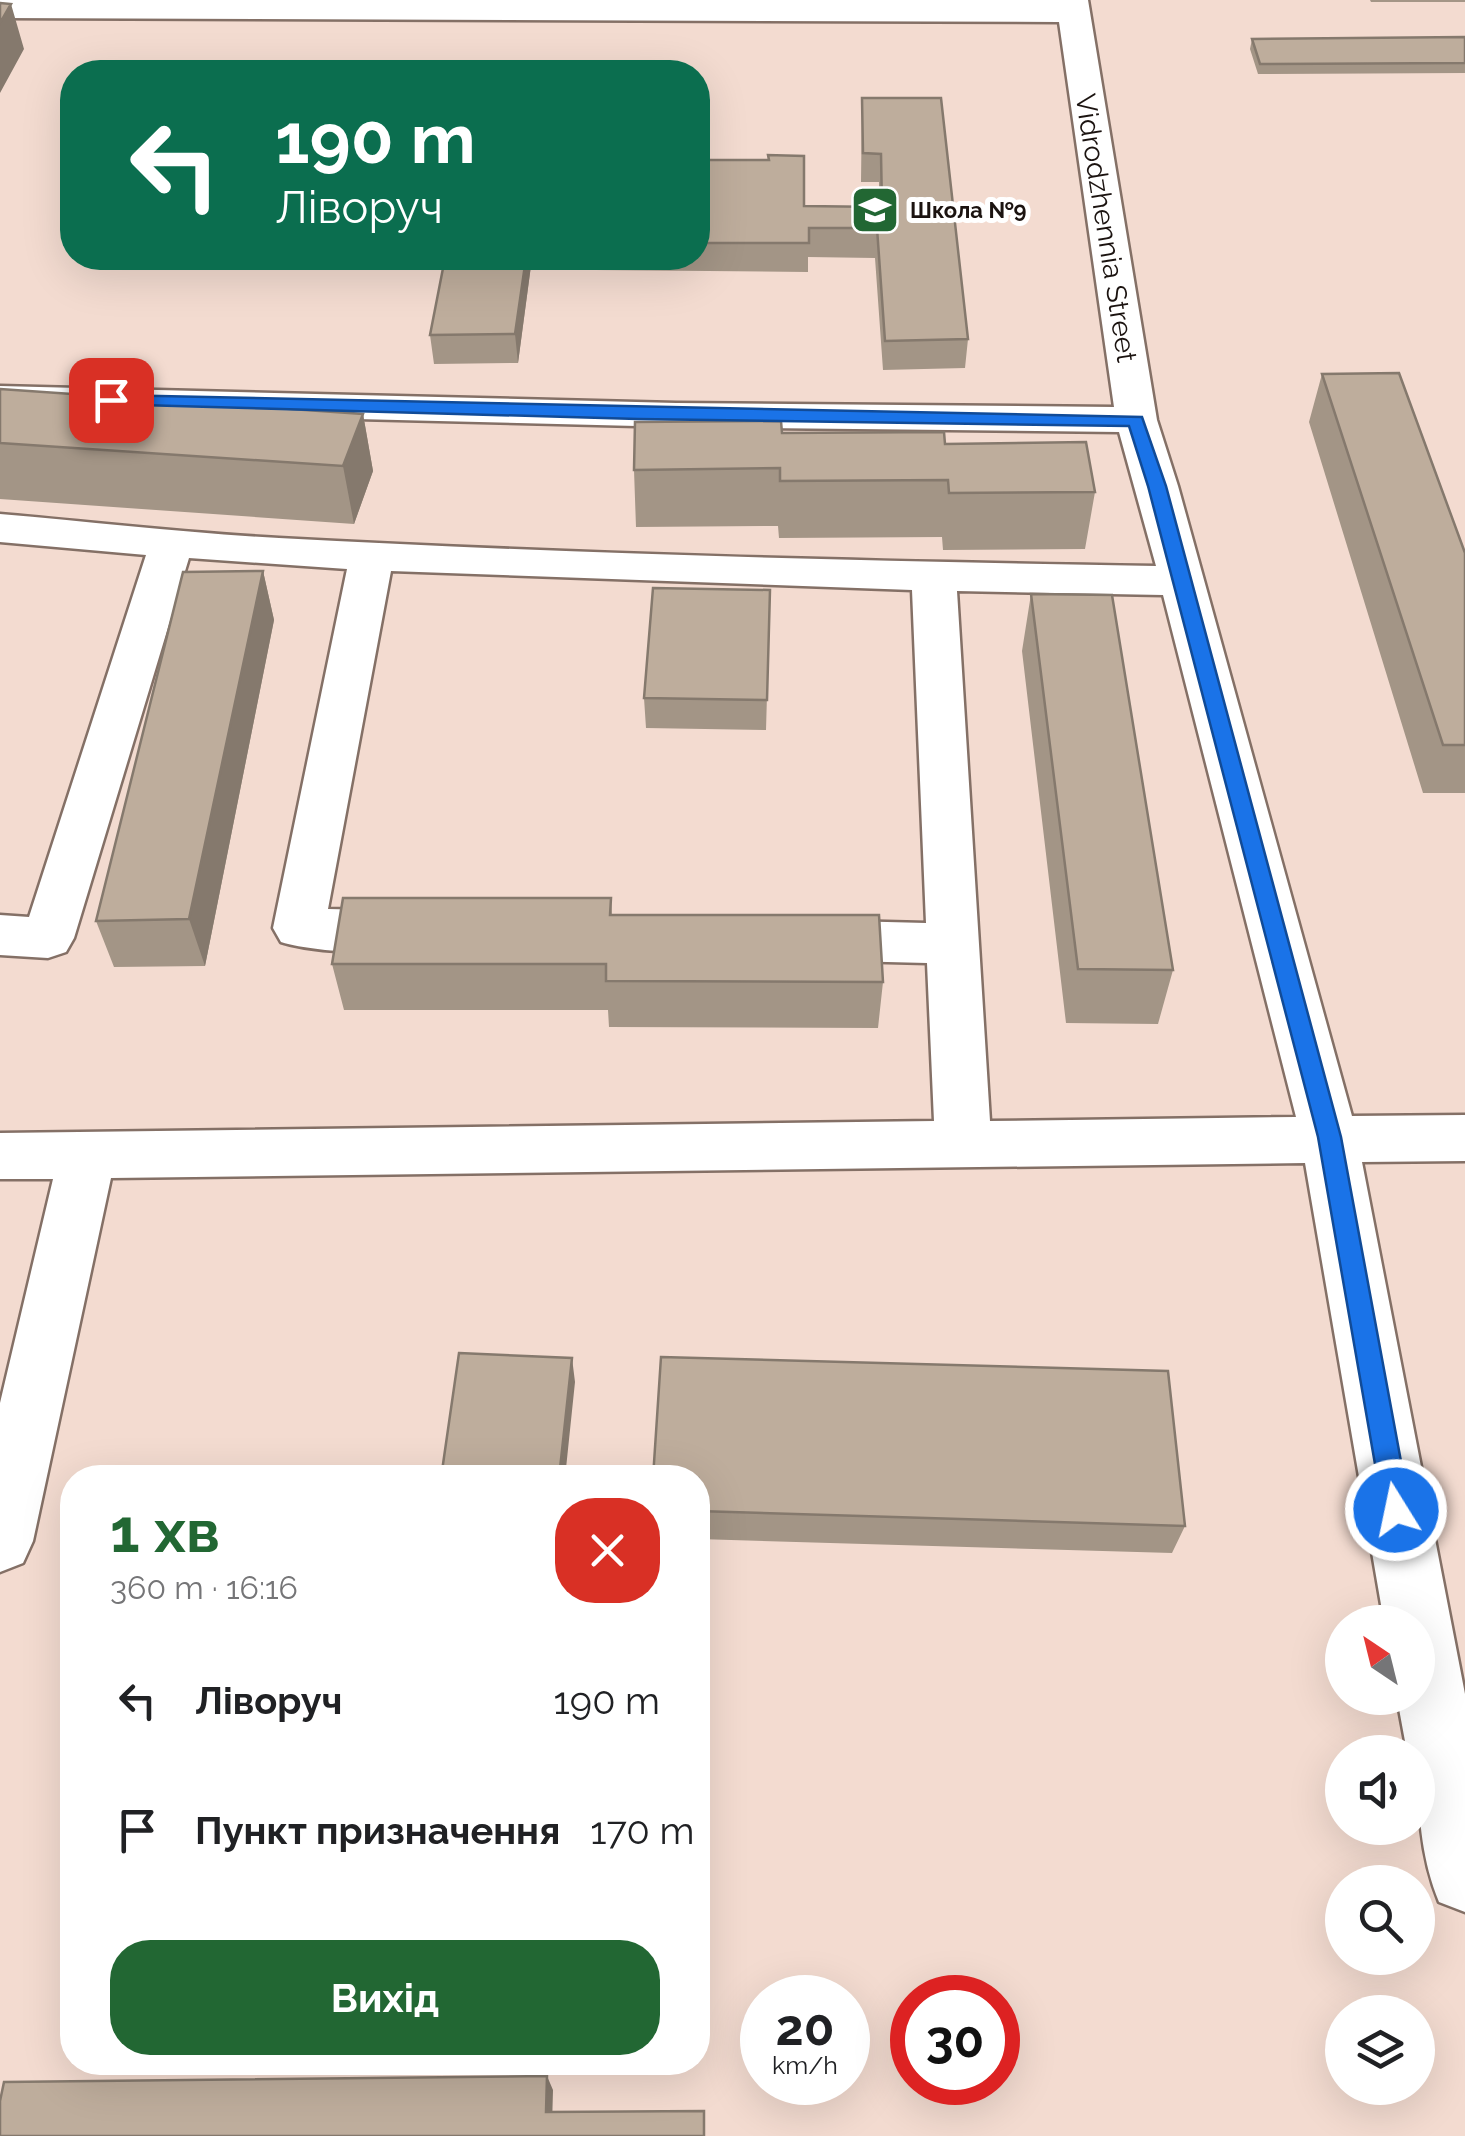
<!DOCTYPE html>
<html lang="uk">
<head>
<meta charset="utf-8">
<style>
	:root { --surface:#fff; --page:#f2f2f2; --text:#202124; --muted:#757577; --accent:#226733 }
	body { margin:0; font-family:Raleway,sans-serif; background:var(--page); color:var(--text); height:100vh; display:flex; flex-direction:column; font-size:38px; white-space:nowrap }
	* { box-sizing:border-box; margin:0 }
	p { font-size:32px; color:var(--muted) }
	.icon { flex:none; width:55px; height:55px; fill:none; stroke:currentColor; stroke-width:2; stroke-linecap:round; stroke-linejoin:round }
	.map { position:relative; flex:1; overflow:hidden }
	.side { position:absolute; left:60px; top:1465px; width:650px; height:610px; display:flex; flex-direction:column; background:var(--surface); border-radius:40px; box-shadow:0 10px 40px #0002 }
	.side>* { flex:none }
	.hud { position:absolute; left:60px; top:60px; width:650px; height:210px; border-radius:40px; box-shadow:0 10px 40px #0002; background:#0b6e4f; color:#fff; overflow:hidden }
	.needle { width:65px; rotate:325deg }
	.fabs { position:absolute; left:1325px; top:1605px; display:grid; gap:20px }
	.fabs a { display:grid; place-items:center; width:110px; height:110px; border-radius:50%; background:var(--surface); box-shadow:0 10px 40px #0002; font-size:50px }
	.speed { position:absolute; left:740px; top:1975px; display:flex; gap:20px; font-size:50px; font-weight:700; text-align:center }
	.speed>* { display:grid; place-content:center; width:130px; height:130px; border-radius:50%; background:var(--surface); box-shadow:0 10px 40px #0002; line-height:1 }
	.speed small { font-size:25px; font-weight:400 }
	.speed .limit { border:15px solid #d22; background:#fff; color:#111 }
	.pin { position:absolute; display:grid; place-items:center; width:85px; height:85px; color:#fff; margin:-42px; border-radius:20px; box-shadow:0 5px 15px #0006 }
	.me { position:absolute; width:110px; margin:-55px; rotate:350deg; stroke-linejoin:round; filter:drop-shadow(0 0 8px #0008) }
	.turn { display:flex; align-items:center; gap:35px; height:210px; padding:0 50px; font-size:45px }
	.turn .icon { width:130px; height:130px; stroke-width:2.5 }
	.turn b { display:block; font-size:70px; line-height:85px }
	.round { display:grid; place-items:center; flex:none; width:105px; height:105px; border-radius:40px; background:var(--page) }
	.overview { display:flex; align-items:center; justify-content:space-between; height:170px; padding:0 50px }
	h1 { font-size:60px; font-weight:700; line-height:75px; color:var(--accent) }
	.cta { display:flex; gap:20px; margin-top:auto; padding:20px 50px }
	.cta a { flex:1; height:115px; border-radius:40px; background:var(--accent); color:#fff; font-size:40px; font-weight:700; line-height:115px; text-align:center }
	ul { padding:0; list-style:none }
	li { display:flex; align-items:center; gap:30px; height:130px; padding:0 50px }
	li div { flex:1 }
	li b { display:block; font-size:38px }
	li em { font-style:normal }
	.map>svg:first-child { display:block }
</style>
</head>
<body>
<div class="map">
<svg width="1465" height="2136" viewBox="0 0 1465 2136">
	<rect width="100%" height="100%" fill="#f3dbd0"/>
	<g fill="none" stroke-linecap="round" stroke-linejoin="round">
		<!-- minor casing -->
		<g stroke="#847066" stroke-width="5">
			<path id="minor" d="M0,0h1088l69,420 21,66 174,630 113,-1v46l-103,1 103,532v218l-26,-10c-20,-49 -21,-98 -21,-150h-11l-10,-54h21v-76h-34l-79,-459 -1194,15 -78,363 -10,22 -23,9v-169l53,-224h-53v-46l934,-12 -7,-158 -119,-3 -18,-6 -8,-14 8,-14 18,-6 118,3 -14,-333 -521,-19 -63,338 84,2 18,6 8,14 -8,14c-36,11 -113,8 -149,-3l-8,-14 74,-359 -158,-11 -115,380 -8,14 -18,6 -48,-3v-40l29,2 117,-362 -146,-13v-28c93,8 186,19 279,24 293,16 585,23 877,28l-37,-134 -443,-5 -676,-17v-24l676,17 438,4 -55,-385 -1059,-4zM957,591l206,4 133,522 -306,4z"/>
		</g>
		<!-- minor -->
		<use href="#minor" fill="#fff" fill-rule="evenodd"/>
	</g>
	<!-- wall -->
	<path fill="#a39586" d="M1370,0h95v2h-94z
		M1465,37v36l-207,1 -8,-25 2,-10z
		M862,98l106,241 -3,29 -82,2 -8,-112 -67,-1v15l-212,-2v-12h102v-98l106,46 75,1v-25h-18z
		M445,258h87l-14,105 -84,1 -4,-29z
		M1322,374l143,179v240h-42l-114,-371z
		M0,389l363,25 10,57 -19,53 -354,-25z
		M782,433l163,11 150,48 -10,57 -142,1 -1,-13 -163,1 -1,-12 -142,1 -2,-57z
		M263,571l11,49 -69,346 -91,1 -18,-46z
		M770,590l-4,140 -120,-2 -2,-30z
		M1031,594l142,376 -15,54 -92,-1 -44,-372z
		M611,898l1,17 271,67 -5,46 -269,-1 -1,-17h-264l-12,-46z
		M698,1478l487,48 -13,27 -474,-14z"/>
	<!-- shaded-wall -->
	<path fill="#85796d" d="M11,4l13,45 -24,44v-70z
		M526,258h6l-14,105 -3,-29z
		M363,414l10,57 -19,53 -11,-58z
		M263,571l11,49 -69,346 -16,-47z
		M572,1358l3,24 -10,96h-6z
		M547,2076l6,14 -1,36 -6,-14z"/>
	<!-- building -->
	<path fill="#bead9c" stroke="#85796d" stroke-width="2.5" d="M0,3l11,1 -11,19z
		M1465,37v26l-205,1 -8,-25z
		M862,98h79l27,241 -83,2 -8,-113h-68v15h-111v-83h71l-1,-5 36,1v50l78,1 -1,-53 -18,-1z
		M445,258h81l-11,76 -85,1z
		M1399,373l66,180v192h-22l-121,-371z
		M0,389l363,25 -20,52 -343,-23z
		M781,421l1,12 162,-1 1,12 141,-2 9,50 -146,1 -1,-13 -168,1v-13l-146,2 1,-48z
		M263,571l-74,348 -93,2 87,-349z
		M653,588l117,2 -3,110 -123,-2z
		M1031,594l81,1 61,375 -95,-1z
		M343,898h268l-1,17h269l4,67 -277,-1v-17h-274z
		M459,1353l113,5 -13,120h-118z
		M661,1357l507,14 17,155 -487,-15v-33h-45z
		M547,2076l-1,36 158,-1v25h-704v-35l4,-19z"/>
	<!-- route -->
	<path fill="#1a73e8" stroke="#114b97" stroke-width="2.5" d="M111,395l1031,22 24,69 175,651 69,373 -4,9 -10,4 -9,-4 -4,-9 -65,-373 -170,-651 -19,-60 -491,-7 -533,-15 -2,-4z"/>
	<!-- icons -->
	<defs>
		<g id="school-square" transform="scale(2.5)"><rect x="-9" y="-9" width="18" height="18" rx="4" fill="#226733" stroke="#fff"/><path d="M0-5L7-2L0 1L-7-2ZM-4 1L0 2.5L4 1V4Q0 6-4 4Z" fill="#fff"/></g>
	</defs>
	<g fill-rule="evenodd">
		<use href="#school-square" x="875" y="210"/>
	</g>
	<g text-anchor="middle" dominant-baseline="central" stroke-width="10" stroke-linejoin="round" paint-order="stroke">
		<!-- far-poi labels -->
		<g font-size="22" font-weight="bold" fill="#1b1310" stroke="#fff" text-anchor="start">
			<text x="910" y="210">Школа №9</text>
		</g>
		<!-- street labels -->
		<g font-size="28" fill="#1b1310" stroke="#fff">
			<text transform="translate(1106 228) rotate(81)">Vidrodzhennia Street</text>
		</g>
	</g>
</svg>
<div class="fabs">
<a><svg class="needle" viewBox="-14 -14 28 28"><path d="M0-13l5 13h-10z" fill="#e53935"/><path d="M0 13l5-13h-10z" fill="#757577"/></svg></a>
<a><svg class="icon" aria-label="sound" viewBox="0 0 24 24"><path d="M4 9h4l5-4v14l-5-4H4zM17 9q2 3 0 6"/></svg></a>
<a><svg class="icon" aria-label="search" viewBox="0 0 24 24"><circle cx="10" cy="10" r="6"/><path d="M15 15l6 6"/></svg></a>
<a><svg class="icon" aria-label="layers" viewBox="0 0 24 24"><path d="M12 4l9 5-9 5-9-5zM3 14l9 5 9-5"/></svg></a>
</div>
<div class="speed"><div>20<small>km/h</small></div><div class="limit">30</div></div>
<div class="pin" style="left:111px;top:400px;background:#d93025"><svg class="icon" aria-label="arrive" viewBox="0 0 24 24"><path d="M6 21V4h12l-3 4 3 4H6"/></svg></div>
<svg class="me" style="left:1396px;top:1510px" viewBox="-20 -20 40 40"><circle r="17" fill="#1a73e8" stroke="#fff" stroke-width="3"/><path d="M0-11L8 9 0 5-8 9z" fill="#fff"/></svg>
<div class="hud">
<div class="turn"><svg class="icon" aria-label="left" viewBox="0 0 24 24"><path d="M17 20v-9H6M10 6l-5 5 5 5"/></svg><div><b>190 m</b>Ліворуч</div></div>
</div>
<section class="side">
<div class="overview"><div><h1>1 хв</h1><p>360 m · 16:16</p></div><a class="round" style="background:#d93025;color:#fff"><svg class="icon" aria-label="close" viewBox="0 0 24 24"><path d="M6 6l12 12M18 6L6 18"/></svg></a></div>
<ul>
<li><svg class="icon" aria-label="left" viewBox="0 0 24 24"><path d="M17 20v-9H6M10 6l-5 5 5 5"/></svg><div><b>Ліворуч</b></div><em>190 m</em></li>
<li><svg class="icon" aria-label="arrive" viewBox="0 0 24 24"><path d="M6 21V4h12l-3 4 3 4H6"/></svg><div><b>Пункт призначення</b></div><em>170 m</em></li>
</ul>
<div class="cta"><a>Вихід</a></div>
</section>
</div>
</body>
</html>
